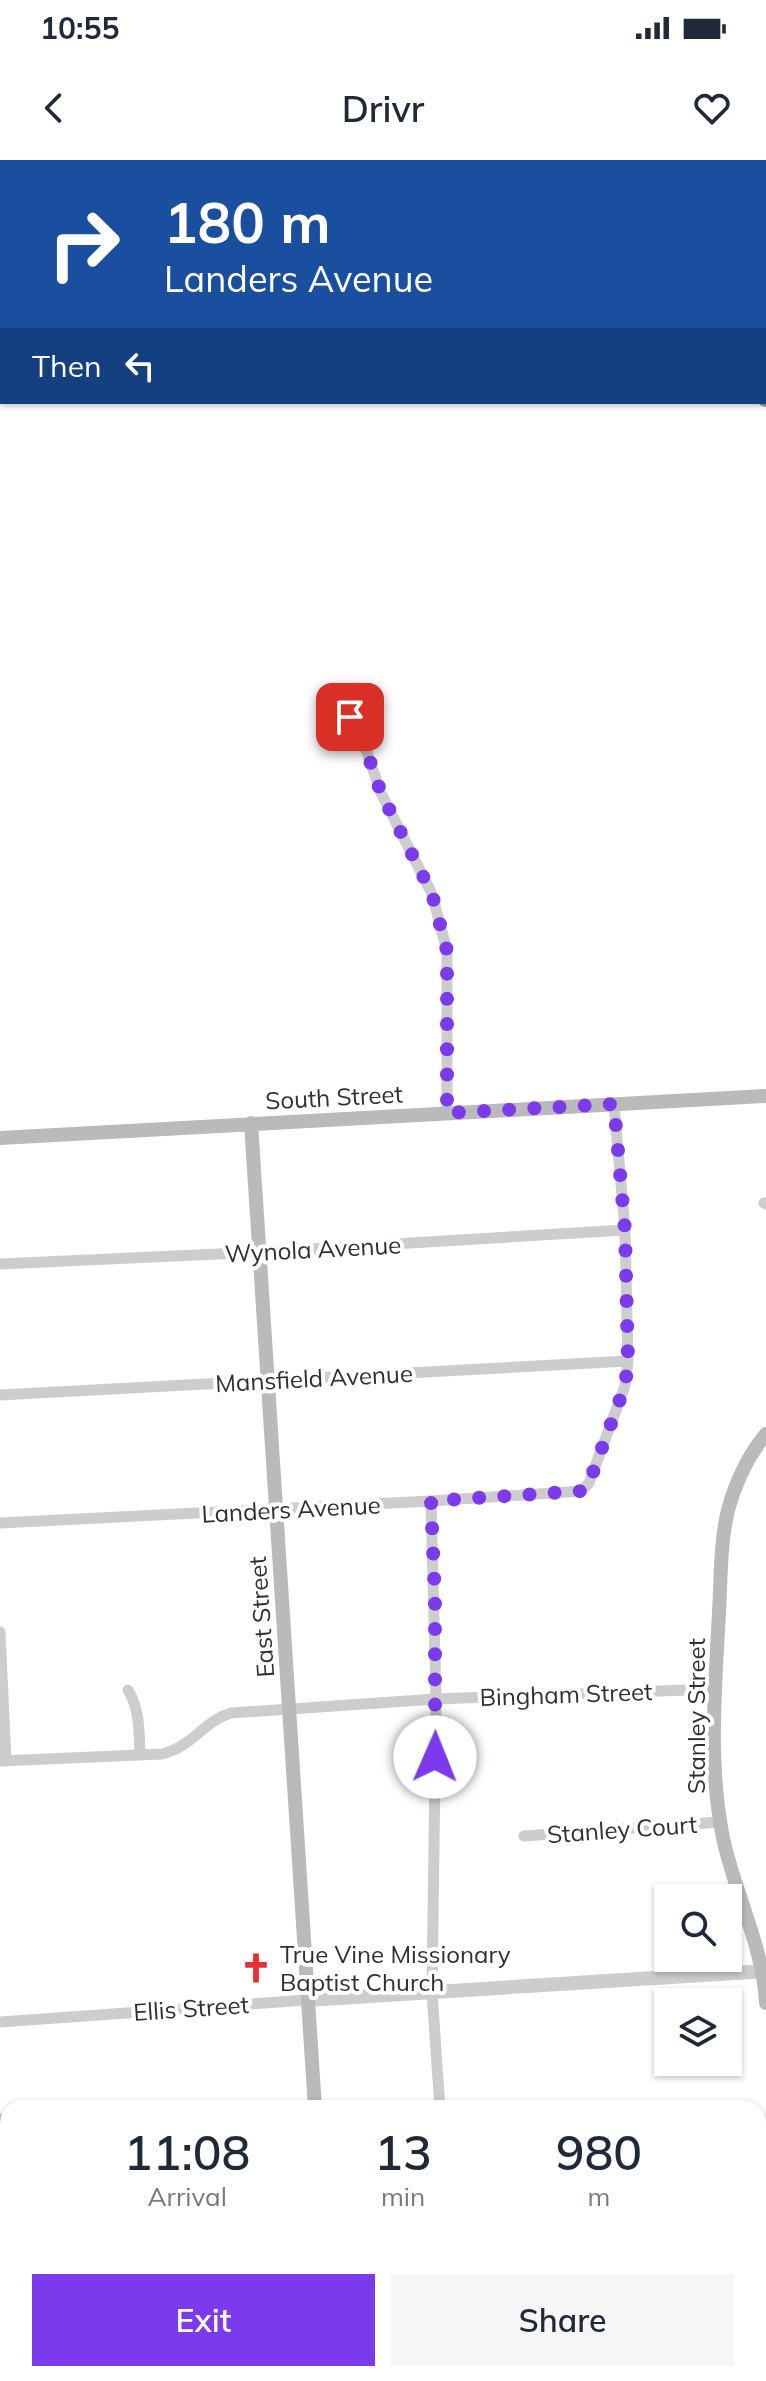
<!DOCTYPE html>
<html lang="en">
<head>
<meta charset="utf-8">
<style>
	:root { --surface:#fff; --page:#f6f6f7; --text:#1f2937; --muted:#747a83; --accent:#7c3aed }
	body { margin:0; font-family:Mulish,sans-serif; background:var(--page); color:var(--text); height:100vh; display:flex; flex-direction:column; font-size:30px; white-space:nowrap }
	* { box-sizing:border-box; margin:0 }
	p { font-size:26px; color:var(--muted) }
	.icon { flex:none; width:44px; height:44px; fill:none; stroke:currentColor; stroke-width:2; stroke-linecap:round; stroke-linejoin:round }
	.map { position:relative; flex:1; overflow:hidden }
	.side { position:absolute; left:0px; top:1940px; width:766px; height:282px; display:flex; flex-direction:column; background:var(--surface); border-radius:24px 24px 0 0; box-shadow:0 2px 6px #0004 }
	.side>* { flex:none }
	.hud { position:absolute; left:0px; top:0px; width:766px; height:244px; box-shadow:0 2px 6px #0004; background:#1a4fa0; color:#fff; overflow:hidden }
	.controls { position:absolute; left:654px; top:1724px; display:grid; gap:16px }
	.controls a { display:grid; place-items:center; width:88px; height:88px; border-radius:0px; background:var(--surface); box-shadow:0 2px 6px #0004; font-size:40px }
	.pin { position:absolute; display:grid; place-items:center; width:68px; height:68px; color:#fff; margin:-34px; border-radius:16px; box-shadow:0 4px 12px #0006 }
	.me { position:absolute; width:88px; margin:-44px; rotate:1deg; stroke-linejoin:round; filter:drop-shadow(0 0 6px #0008) }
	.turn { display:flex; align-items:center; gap:28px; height:168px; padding:0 32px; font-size:36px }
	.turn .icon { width:104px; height:104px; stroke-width:2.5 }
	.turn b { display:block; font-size:56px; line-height:68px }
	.then { display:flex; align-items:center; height:76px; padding:0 32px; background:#0003; gap:16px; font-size:30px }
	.eta { display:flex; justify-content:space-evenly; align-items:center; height:136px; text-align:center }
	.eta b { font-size:48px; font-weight:600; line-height:56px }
	.cta { display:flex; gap:16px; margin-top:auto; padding:16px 32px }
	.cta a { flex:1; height:92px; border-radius:0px; background:var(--accent); color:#fff; font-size:32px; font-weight:600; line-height:92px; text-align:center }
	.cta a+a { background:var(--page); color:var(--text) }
	.status { display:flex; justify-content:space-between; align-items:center; height:56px; padding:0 40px; background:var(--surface); direction:ltr }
	.status svg { height:22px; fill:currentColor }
	header { display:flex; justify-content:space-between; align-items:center; height:104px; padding:0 32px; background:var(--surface); font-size:36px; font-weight:600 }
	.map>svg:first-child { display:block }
</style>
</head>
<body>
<div class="status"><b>10:55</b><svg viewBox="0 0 49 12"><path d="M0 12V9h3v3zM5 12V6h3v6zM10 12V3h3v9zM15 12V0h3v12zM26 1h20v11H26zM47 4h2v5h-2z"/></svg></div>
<header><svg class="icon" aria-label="back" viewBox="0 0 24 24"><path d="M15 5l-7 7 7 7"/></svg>Drivr<svg class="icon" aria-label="heart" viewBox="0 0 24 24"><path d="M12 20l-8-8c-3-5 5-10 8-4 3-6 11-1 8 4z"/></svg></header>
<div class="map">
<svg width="766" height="2221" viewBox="0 0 766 2221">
	<rect width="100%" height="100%" fill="#fff"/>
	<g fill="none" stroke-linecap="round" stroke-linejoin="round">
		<!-- minor -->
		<path stroke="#cdcdcd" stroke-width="11" d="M338,544l12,13 11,18 20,58 51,101 15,57v162
			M764,1043l2,1
			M0,1104l260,-12 365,-22
			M0,1235l628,-34
			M431,1341l5,198 -4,294 8,115
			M0,1363l431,-22 151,-10 7,-8 36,-97 3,-25 -3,-131 -11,-126
			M0,1472l6,129
			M128,1530c12,20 11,42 12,65
			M0,1601l162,-7c32,-8 40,-32 69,-41l205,-14 279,-10
			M524,1676l196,-14
			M0,1862l307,-22
			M0,1959l8,41
			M758,1986l8,-1
			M0,2147h8
			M758,2147h8
			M23,2214v7"/>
		<!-- tertiary -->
		<path stroke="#cdcdcd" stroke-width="14" d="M307,1840l459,-29"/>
		<!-- secondary -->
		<path stroke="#bababa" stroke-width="14" d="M251,963l64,985
			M0,978l766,-42
			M766,1274c-19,23 -30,47 -38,76 -8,33 -7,69 -9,103 -4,76 -11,150 4,225 12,56 40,108 43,165
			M330,2214v7"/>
		<!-- motorway -->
		<path stroke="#979797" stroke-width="20" d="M431,0l3,2
			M670,0l15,2
			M706,0l2,2
			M764,10l2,1
			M764,57l2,2
			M764,235l2,2"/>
	</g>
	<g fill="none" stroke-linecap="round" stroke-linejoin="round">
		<!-- route -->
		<path stroke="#7c3aed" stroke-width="14" stroke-dasharray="0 25.2" d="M350,557l11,18 20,58 51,101 15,57v162l167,-9 11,126 3,131 -3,25 -36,97 -7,8 -151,10 4,96v160"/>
	</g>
	<!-- icons -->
	<defs>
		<g id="church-bare" transform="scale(2.4)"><path d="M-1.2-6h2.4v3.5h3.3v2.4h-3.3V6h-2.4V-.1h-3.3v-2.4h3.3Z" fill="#ec2d35" stroke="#fff" stroke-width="2.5" paint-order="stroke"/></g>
	</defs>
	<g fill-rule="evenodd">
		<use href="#church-bare" x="256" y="1808"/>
	</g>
	<g text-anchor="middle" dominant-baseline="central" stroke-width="8" stroke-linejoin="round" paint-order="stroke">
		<!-- street labels -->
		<g font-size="24" fill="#303030" stroke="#fff">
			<text transform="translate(334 937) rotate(-3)">South Street</text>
			<text transform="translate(313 1089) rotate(-3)">Wynola Avenue</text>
			<text transform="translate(314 1218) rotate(-3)">Mansfield Avenue</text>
			<text transform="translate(291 1349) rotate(-3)">Landers Avenue</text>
			<text transform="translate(261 1457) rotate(-94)">East Street</text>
			<text transform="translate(566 1534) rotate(-2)">Bingham Street</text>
			<text transform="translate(696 1556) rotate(-90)">Stanley Street</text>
			<text transform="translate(622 1669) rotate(-4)">Stanley Court</text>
			<text transform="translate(191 1848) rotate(-4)">Ellis Street</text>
		</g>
		<!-- poi labels -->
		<g font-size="24" fill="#303030" stroke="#fff" text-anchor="start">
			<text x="280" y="1794">True Vine Missionary<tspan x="280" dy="28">Baptist Church</tspan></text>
		</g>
	</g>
</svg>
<div class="controls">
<a><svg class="icon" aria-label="search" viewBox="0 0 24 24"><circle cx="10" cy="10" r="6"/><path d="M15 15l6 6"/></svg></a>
<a><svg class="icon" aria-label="layers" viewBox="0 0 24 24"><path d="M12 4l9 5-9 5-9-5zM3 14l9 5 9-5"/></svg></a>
</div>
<div class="pin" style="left:350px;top:557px;background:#d93025"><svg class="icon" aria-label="arrive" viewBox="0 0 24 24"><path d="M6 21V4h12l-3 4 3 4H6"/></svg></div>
<svg class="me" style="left:435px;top:1597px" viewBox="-20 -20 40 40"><circle r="19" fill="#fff"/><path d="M0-13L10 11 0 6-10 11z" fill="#7c3aed"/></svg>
<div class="hud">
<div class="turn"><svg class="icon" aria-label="right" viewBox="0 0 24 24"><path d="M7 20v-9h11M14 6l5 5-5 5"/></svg><div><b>180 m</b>Landers Avenue</div></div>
<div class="then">Then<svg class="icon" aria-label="left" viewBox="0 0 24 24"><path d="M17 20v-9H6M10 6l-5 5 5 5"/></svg></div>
</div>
<section class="side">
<div class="eta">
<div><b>11:08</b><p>Arrival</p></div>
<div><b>13</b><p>min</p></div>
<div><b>980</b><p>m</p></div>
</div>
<div class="cta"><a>Exit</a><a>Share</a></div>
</section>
</div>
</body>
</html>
